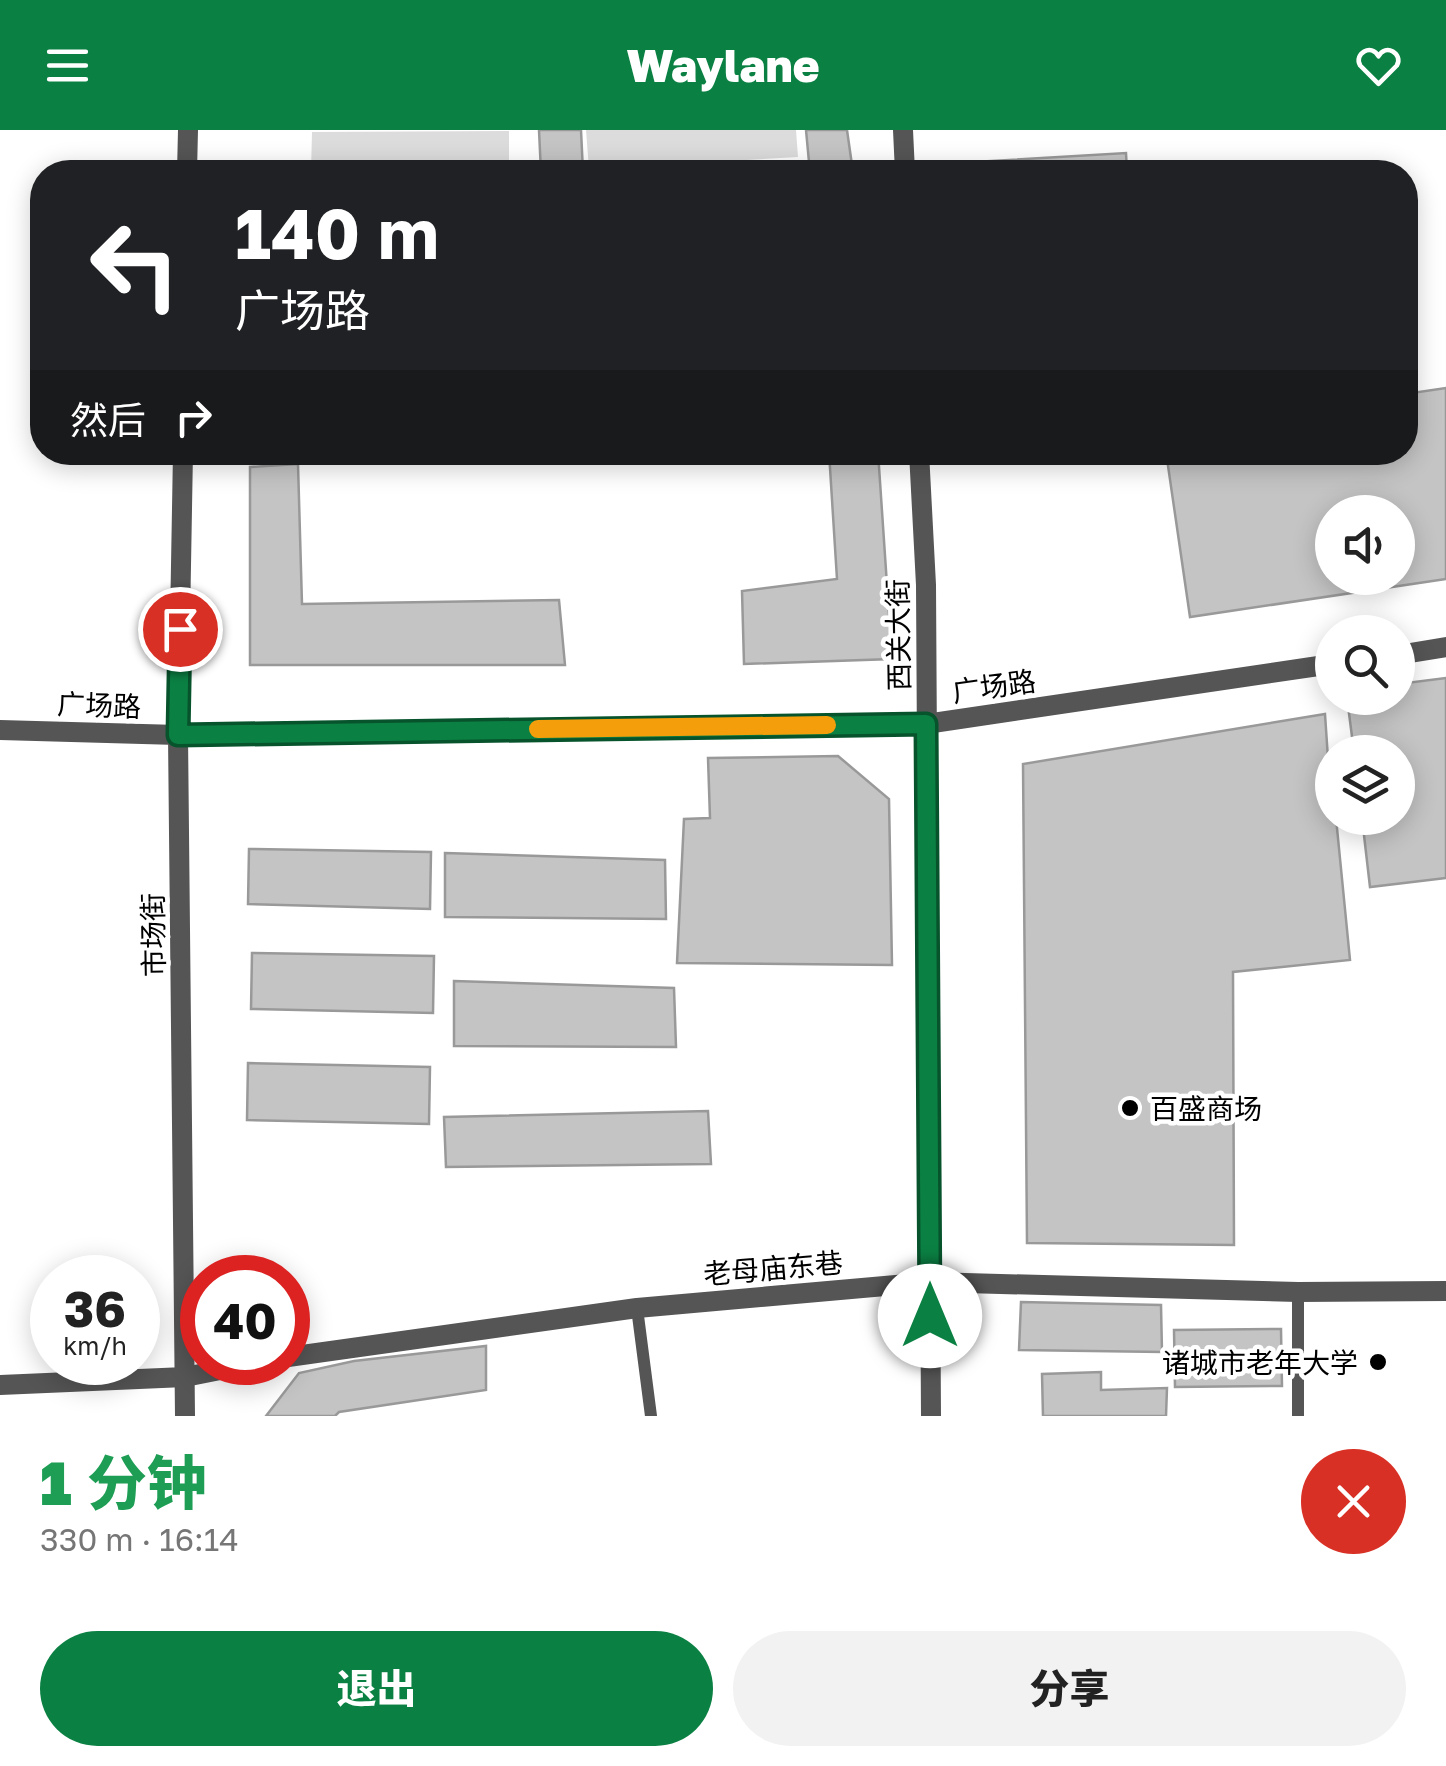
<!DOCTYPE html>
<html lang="zh">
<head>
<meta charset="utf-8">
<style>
	:root { --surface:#fff; --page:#f2f2f2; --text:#222; --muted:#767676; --accent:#0b8043 }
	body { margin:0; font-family:"Golos Text","Noto Sans SC",sans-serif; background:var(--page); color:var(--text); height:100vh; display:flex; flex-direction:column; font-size:38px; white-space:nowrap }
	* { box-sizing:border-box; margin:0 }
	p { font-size:32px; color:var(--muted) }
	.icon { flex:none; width:55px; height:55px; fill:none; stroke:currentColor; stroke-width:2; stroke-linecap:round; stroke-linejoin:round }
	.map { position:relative; height:1286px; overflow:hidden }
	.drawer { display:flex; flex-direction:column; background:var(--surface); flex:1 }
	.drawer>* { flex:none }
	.banner { position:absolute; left:30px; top:30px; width:1388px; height:305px; border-radius:40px; box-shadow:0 5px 25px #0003; background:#202124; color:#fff; overflow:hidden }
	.tools { position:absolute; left:1315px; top:365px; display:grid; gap:20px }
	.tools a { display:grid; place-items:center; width:100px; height:100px; border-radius:50%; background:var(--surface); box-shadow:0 5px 25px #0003; font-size:50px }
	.speed { position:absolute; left:30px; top:1125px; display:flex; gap:20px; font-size:50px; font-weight:700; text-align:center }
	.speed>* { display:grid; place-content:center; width:130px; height:130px; border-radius:50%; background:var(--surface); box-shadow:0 5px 25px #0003; line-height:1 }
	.speed small { font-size:25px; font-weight:400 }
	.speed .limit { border:15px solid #d22; background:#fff; color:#111 }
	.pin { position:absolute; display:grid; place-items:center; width:85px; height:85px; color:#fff; margin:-42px; border:5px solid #fff; border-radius:50%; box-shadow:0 2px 10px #0007 }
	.me { position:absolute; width:110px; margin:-55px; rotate:0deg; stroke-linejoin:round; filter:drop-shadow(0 0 8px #0008) }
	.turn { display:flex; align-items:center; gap:35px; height:210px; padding:0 40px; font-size:45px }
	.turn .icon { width:130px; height:130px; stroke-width:2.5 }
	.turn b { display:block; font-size:70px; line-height:85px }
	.then { display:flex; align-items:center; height:95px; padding:0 40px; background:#0003; gap:20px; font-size:38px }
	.round { display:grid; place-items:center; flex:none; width:105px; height:105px; border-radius:52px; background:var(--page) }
	.head { display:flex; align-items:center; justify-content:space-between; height:170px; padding:0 40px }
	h1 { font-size:60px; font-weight:800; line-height:75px; color:#1e9e55 }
	.button { display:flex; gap:20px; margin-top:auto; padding:20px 40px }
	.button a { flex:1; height:115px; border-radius:60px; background:var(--accent); color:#fff; font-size:40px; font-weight:800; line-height:115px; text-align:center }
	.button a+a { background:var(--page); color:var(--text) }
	header { display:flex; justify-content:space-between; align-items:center; height:130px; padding:0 40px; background:var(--accent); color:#fff; font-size:45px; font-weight:800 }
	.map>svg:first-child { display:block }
</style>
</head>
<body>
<header><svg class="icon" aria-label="menu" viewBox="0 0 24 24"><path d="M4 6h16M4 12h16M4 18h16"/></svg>Waylane<svg class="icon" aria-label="heart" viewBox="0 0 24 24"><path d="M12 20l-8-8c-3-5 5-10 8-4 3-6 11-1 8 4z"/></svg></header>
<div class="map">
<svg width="1446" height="1286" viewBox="0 0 1446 1286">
	<rect width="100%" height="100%" fill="#fff"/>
	<!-- green -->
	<path fill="#dcdcdc" d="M586,0h210l2,27 -209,12z
		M509,1v41h-198l1,-40z"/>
	<!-- building -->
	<path fill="#c4c4c4" stroke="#999" stroke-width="2.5" fill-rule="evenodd" d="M539,0h42l2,42h-42z
		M806,0h41l6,42h-264l220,-10z
		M1126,23l1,19h-170v-9z
		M1446,258v191l-256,38 -24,-165h239v-58zM1332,382h66v66h-66z
		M829,322h49l14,207 -148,5 -2,-73 95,-12z
		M298,334l4,140 257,-4 6,65h-315v-198z
		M1446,548v200l-76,9 -8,-69h36v-66h-44l-7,-54h51v-14z
		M1325,584l7,104h4l14,142 -117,12 1,273 -207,-2 -4,-479z
		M838,626l51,43 3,166 -215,-2 7,-144 26,-1 -2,-60z
		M249,719l182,3 -1,57 -182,-5z
		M445,723l220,7 1,59 -221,-2z
		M252,823l182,3 -1,57 -182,-4z
		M454,851l220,7 2,59 -222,-1z
		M248,933l182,4 -1,57 -182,-4z
		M708,981l3,53 -265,3 -2,-50z
		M1021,1172l140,3 1,47 -143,-2z
		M1281,1199l1,57 -107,1 -1,-57z
		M486,1216v44l-147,22 -4,4h-69l33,-43 55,-12z
		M1101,1242v18l66,-2 -1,28h-123l-1,-42z"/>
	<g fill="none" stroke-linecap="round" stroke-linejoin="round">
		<!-- service -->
		<path stroke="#555" stroke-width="12" d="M1298,1162v124
			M637,1178l14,108"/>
		<!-- tertiary -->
		<path stroke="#555" stroke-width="20" d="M903,0l2,42
			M187,42l1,-42
			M183,322l-5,283 7,681
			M919,322l7,133 5,831
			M1398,525l48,-8
			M0,600l178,5 748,-11 406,-60
			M288,1227l349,-49 293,-26 368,10 148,-1
			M0,1255l185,-8 75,-15"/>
	</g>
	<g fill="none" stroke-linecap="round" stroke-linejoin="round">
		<!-- route casing -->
		<g stroke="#07532c" stroke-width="25">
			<path id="route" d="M180,499l-2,106 748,-11 4,592"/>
		</g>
		<!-- route -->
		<use href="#route" stroke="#0b8043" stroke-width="18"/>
		<!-- slow -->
		<path stroke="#f59e0b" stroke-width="18" d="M538,599l289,-4"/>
	</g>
	<!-- markers -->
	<g fill="#000" stroke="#fff" stroke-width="4">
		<circle cx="1130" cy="978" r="10"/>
		<circle cx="1378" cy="1232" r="10"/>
	</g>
	<g text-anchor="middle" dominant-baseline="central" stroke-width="9" stroke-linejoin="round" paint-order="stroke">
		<!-- street labels -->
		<g font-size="28" fill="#000" stroke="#fff">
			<text transform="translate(898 505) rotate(-91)">西关大街</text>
			<text transform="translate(994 556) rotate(-8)">广场路</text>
			<text transform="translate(99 575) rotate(2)">广场路</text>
			<text transform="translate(153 805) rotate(-91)">市场街</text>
			<text transform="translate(773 1138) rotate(-5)">老母庙东巷</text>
		</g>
		<!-- poi labels -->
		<g font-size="28" fill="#000" stroke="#fff" text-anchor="start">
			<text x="1150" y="978">百盛商场</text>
			<text x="1358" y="1232" text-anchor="end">诸城市老年大学</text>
		</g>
	</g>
</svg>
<div class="tools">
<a><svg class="icon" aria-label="sound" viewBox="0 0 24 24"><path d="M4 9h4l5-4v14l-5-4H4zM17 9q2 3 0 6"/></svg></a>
<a><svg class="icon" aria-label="search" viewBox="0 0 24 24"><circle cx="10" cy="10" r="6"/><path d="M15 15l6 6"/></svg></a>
<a><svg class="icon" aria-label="layers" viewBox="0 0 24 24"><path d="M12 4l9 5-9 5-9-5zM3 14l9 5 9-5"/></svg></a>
</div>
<div class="speed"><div>36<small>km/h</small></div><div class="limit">40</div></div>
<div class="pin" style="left:180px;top:499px;background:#d93025"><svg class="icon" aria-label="arrive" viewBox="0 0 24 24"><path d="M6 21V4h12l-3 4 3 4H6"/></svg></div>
<svg class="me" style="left:930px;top:1186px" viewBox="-20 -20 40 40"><circle r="19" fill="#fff"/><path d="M0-13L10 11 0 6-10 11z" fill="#0b8043"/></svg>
<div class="banner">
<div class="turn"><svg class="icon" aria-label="left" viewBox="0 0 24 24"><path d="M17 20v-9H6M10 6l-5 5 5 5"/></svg><div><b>140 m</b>广场路</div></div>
<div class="then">然后<svg class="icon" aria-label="right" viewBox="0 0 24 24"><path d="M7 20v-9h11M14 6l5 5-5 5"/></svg></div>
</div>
</div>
<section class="drawer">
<div class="head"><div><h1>1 分钟</h1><p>330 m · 16:14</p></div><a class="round" style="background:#d93025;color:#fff"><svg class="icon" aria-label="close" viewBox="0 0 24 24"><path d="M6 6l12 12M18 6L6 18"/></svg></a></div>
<div class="button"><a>退出</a><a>分享</a></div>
</section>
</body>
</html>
